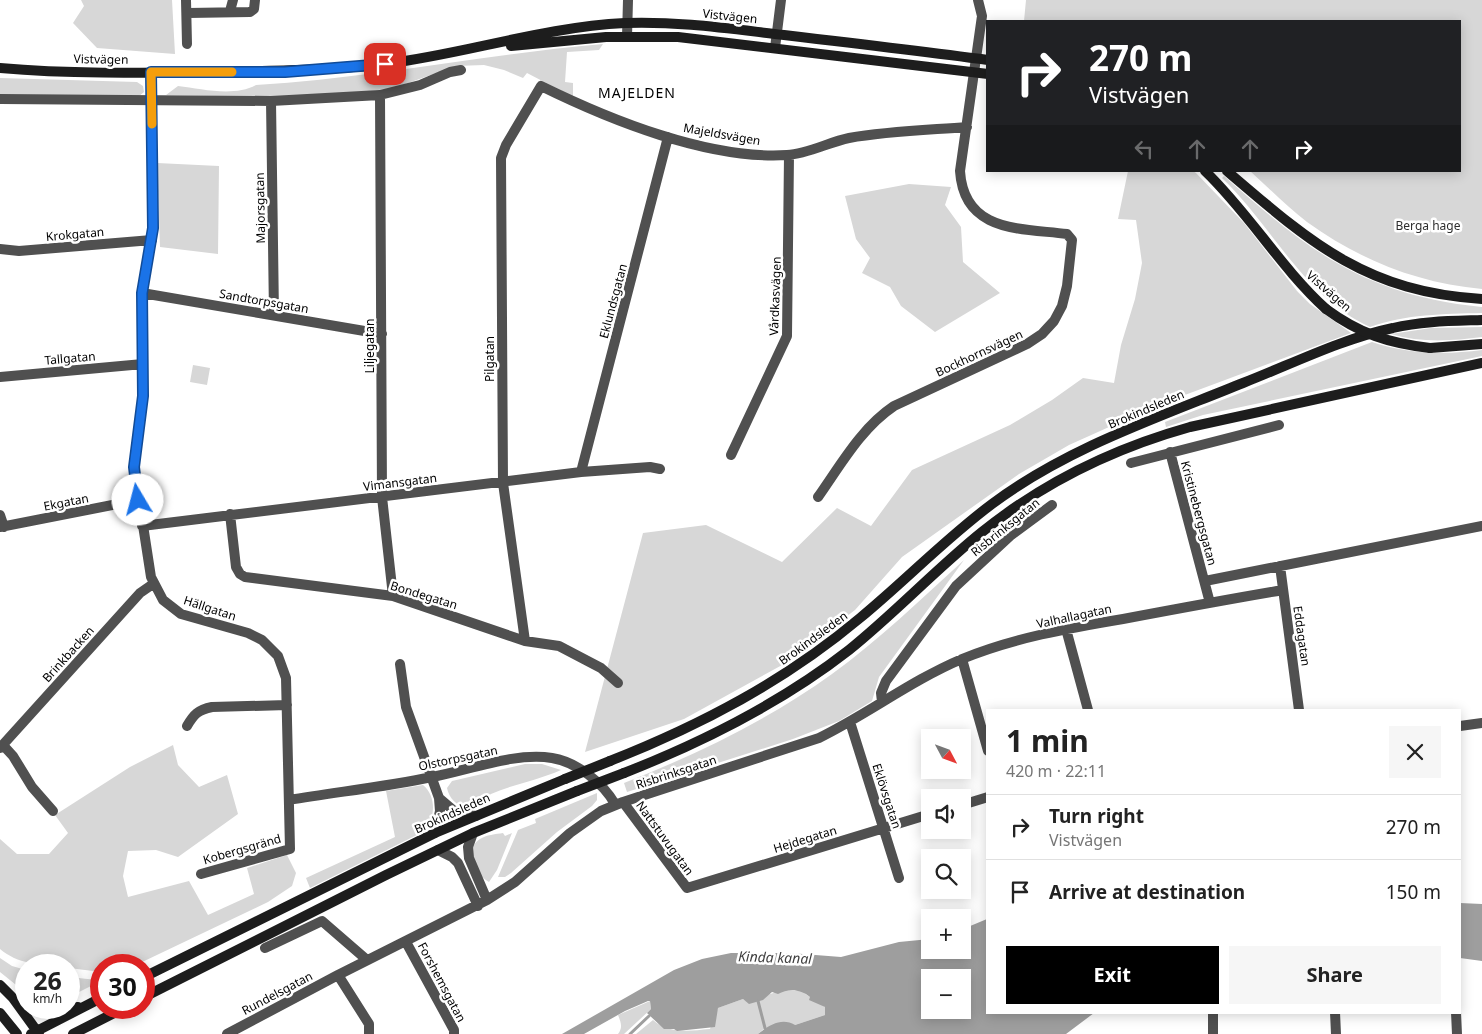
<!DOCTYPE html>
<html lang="en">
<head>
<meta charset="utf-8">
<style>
	:root { --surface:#fff; --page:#f6f6f6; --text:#222; --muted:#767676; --line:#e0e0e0; --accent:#000 }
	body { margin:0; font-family:"Noto Sans",sans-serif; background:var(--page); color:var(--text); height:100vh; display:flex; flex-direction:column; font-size:19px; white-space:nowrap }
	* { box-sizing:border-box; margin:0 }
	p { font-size:16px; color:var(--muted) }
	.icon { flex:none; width:28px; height:28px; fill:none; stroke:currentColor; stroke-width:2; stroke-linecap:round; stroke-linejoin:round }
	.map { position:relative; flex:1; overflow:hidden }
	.sheet { position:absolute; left:986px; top:709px; width:475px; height:305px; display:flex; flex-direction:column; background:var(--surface); border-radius:0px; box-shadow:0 2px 12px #0003 }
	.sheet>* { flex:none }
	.hud { position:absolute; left:986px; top:20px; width:475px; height:152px; border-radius:0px; box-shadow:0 2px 12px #0003; background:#202124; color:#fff; overflow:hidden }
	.needle { width:32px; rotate:131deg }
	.controls { position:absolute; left:921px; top:729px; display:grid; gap:10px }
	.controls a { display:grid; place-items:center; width:50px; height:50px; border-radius:0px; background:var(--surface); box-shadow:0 2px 12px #0003; font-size:25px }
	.speed { position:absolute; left:15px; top:954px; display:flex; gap:10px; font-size:25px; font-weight:700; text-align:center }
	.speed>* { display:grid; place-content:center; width:65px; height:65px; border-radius:50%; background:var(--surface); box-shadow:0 2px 12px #0003; line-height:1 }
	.speed small { font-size:12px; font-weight:400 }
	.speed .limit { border:8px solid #d22; background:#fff; color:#111 }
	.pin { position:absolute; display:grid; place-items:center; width:42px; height:42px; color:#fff; margin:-21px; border-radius:10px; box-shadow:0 2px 8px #0006 }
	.me { position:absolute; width:55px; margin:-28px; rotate:352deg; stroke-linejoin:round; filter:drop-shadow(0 0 4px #0008) }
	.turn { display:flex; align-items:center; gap:18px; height:105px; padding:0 20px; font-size:22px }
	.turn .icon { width:65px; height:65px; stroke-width:2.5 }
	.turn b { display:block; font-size:35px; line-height:42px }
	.lanes { display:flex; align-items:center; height:48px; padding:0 20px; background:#0003; justify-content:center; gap:25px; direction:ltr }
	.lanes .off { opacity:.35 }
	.round { display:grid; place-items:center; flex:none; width:52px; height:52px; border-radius:0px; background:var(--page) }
	.head { display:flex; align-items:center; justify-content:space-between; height:85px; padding:0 20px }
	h1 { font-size:30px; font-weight:700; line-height:38px }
	.button { display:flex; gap:10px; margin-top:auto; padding:10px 20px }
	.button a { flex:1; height:58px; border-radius:0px; background:var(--accent); color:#fff; font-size:20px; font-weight:700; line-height:58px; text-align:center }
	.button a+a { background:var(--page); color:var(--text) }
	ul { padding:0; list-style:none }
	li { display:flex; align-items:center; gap:15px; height:65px; padding:0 20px; border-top:1px solid var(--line) }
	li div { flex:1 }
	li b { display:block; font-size:19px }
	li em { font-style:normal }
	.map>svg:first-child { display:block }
</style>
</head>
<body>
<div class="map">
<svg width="1482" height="1034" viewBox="0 0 1482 1034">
	<rect width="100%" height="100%" fill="#fff"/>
	<!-- green -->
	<path fill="#d7d7d7" d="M81,0h91l3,54 -78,-6 -24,-25 11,-17z
		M1026,0h456v289c-65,-6 -122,-29 -175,-67 -20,-15 -38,-34 -57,-51h210v-150h-436z
		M603,44l-4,6 -32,2 -2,30 8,1v14l-46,-24 -4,5 -19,-8 -20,-5 -28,1 -62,22 -32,4 -96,5 -100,-2 12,-9c24,3 56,11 78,-1 116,-7 231,-31 347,-41z
		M0,78l137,4 6,4 1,6 -6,5 -138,-2z
		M157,163l62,3 -1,88 -58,-7z
		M1128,171h65l3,2 48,50 53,68 13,13 41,29 -193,72 -89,40 -50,29 -117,83 -47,53 -71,54 -100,55 -99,33 58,-219 63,-8 76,37 55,-54 34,18 41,-56 98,-45 42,-25 31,-22 31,5 7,-38 14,-46 7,-36 -6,-43 -18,-1z
		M1224,176c85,75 140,119 258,131v6c-38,1 -76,1 -112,14 -67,-31 -97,-100 -148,-149z
		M909,184l42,3 -6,18 16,22 2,35 37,31 -65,39 -34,-26 -11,-19 -28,-14 8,-15 -14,-19 -11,-43z
		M1482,327v10c-30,4 -62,6 -91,-3l40,-6z
		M1372,342c36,12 72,13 110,8v6l-279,59 -37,12 -1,-5z
		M193,365l17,3 -3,17 -17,-3z
		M964,560l-85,117 -7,24 -33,20 -46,18 -166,53 -3,-9c74,-29 144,-63 208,-109 47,-34 89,-75 132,-114z
		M173,745l5,20 21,22 28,-12 11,39 -60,43 -22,-7 -28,1 -5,25 5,21 61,-16 19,34 46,-21 -7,-26 40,-13 9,18 -4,13 -24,16 -130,62 -37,1v7l-32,-4v-3c-25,0 -49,1 -69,-16v-110l17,15h32l19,-21 -13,-18 75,-48z
		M525,764h17l19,6c-22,10 -47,14 -70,24 -7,4 -14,13 -23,13 -11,0 -19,-9 -21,-19l5,-7z
		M423,785c14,12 12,32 2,46l-115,57 -4,-10 89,-41 -9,-46z
		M597,793v7l-5,6 -35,26 -46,41 -6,4h-7l20,-47 18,-7 -1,-4z
		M503,833l2,3 7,-3 -15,37 -8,12c-13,-7 -26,-32 -9,-43 6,-4 16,-5 23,-6z
		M0,958l12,8 14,4v23l-26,-21z
		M69,977l28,3v3l-28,14z
		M784,990l17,1 24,16v8l-30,10 -30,3 -7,6h-122l17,-14c16,14 35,11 57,9l8,-21 25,-9 3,2z
		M650,1001l1,8 -27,25h-6c5,-7 3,-11 0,-19z"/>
	<!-- water -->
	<path fill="#9e9e9e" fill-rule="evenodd" d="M1460,903l22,1v57l-22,-3z
		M987,919l1,93 106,1 -28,21h-308c11,-9 24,-17 37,-9l30,-10v-8l-16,-7 1,-3c-9,-8 -22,-9 -32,-3l-6,-2 -9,8 -14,4 -6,-5 -25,9 -3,19 -38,4 -3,-2h-10l-17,-16 4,-4 -1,-8h-2l-23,10 -41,23h-22l112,-64 28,-11 29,-6h59l51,4 58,-15 31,-3v11h32l1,-21zM930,978h32v32h-32z"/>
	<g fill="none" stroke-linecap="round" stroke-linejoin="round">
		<!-- stream -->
		<path stroke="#9e9e9e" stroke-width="3" d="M758,1001l7,27
			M630,1034l19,-18"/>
		<!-- street -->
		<path stroke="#505050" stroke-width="10" d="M186,0l1,44
			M230,11l3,-11
			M188,13l62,-1 4,-3 1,-9
			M627,37l1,-37
			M775,48l6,-48
			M151,72l2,156 -11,65 1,103 -9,71 17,110 12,23 18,14 67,19 14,7 16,16 8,22 4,171 -89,25
			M380,95l2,402 11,99
			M0,99l271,2 109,-6 40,-10 30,-13 11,-2
			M271,101l3,214
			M0,249l19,2 133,-11
			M142,293l240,41
			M0,377l143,-13
			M1170,452l40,151
			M731,455l56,-119 2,-181
			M1131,463l148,-38
			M581,472l87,-335
			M818,497c22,-31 43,-69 76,-91l133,-62 15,-10 12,-13 8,-15 5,-20 5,-46 -5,-6c-46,-6 -103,-1 -107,-63l22,-155 -4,-16
			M230,514l6,53 4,7 5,3 148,19 132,45 34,5 42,22 17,15
			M0,515l4,12
			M142,526l439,-54 69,-5 10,2
			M0,527l138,-27
			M1280,566l19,144
			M1205,581l277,-55
			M1066,629l22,81
			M525,641l-22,-158 -2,-325 5,-13 35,-59c69,34 168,74 246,69 21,-1 42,-13 62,-17 39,-7 79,-8 118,-11
			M962,659l26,92
			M400,664l6,43 33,91 1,13 -5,22
			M882,702l-1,-9 5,-12 70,-95 54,-50 42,-31
			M850,722l49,156
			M187,726c7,-12 11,-16 25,-19l75,-2
			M1460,726l22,-3
			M3,745l10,11 19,31 21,24
			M0,748l140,-155 13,-9
			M439,798l14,12 23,6
			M289,800c47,-8 96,-13 143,-23 37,-7 83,-25 120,-19 25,4 51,25 63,46
			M623,802l64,86 243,-74
			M962,805l26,-8
			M473,833l-5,14 1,11 18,42
			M438,850l14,7 6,6 20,43
			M406,942l48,88v4
			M265,948l57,-27 45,39
			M338,975l31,49v10
			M1213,1012v22
			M1335,1012l1,22
			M1456,1012l1,22
			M227,1034l111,-59 149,-75 28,-18 55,-49 31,-22 22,-9 196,-64c49,-24 93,-58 143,-79 51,-21 107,-31 161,-40 53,-10 107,-20 160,-29"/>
		<!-- secondary -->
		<path stroke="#1d1d1d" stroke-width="10" d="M511,46l95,-9h72l310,37
			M0,68c68,6 137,5 205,4 60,-1 119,-1 179,-8 81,-10 159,-37 241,-41 53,-2 106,6 159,12 68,8 136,16 204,25
			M1205,171c44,42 75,96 121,138
			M1227,171c84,72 139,121 255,128
			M1430,348l52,-4
			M610,761c91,-36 175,-80 250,-143 45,-37 85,-79 132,-114 75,-56 165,-86 251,-121 49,-19 98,-44 150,-55 29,-7 59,-7 89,-8
			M624,773c79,-31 157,-70 225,-123 46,-37 87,-81 133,-118 62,-50 133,-84 208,-105l292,-64
			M144,977l291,-144 130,-54
			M0,985l13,13 26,36
			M144,997l242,-122 87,-42 104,-42
			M37,1008l21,2 20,-3
			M0,1013l17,21
			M31,1034l70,-36
			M73,1034l51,-26"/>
		<!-- secondary-bridge -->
		<path stroke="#1d1d1d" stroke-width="10" d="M1326,309c34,25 62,34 104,39
			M565,779l45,-18
			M577,791l47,-18"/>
	</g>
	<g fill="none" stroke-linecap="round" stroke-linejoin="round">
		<!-- route casing -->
		<g stroke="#114b97" stroke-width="12">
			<path id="route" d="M138,500l-4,-33 9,-71 -1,-103 11,-65 -2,-156h134l100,-8"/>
		</g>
		<!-- route -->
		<use href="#route" stroke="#1a73e8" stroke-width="9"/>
		<!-- slow -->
		<path stroke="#f59e0b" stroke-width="9" d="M152,124l-1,-52h81"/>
	</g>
	<g text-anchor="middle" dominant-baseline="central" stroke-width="5" stroke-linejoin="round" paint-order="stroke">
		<!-- street labels -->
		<g font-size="12" fill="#000" stroke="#fff">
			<text transform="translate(730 16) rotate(6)">Vistvägen</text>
			<text transform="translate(101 59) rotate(1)">Vistvägen</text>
			<text transform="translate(722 134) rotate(10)">Majeldsvägen</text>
			<text transform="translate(260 208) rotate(-91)">Majorsgatan</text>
			<text transform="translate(75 234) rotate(-5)">Krokgatan</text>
			<text transform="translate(1329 291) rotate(41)">Vistvägen</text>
			<text transform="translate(775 296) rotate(-88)">Vårdkasvägen</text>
			<text transform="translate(264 301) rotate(10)">Sandtorpsgatan</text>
			<text transform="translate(613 301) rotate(-75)">Eklundsgatan</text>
			<text transform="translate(369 346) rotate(-90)">Liljegatan</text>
			<text transform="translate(979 353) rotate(-25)">Bockhornsvägen</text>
			<text transform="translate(70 358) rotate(-5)">Tallgatan</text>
			<text transform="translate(489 359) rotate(-90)">Pilgatan</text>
			<text transform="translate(1146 409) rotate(-23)">Brokindsleden</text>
			<text transform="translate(400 482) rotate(-7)">Vimansgatan</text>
			<text transform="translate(66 502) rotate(-11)">Ekgatan</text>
			<text transform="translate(1199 513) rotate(75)">Kristinebergsgatan</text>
			<text transform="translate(1005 527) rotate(-39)">Risbrinksgatan</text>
			<text transform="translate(424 595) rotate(17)">Bondegatan</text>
			<text transform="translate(210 608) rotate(18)">Hällgatan</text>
			<text transform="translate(1074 616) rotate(-12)">Valhallagatan</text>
			<text transform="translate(1302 636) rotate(82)">Eddagatan</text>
			<text transform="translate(813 638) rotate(-36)">Brokindsleden</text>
			<text transform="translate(68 654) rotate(-48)">Brinkbacken</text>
			<text transform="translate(458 758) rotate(-12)">Olstorpsgatan</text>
			<text transform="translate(676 772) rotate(-18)">Risbrinksgatan</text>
			<text transform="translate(887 796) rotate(72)">Eklövsgatan</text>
			<text transform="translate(452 813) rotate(-24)">Brokindsleden</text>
			<text transform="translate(665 838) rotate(54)">Nattstuvugatan</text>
			<text transform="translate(805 839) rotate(-17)">Hejdegatan</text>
			<text transform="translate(242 849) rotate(-16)">Kobergsgränd</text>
			<text transform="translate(442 982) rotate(62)">Forshemsgatan</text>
			<text transform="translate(277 993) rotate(-28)">Rundelsgatan</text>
		</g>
		<!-- park labels -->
		<g font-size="12" fill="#2e2e2e" stroke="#fff">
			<text x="1428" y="225">Berga hage</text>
		</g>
		<!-- neighbourhood labels -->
		<g font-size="14" letter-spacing="1" fill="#000" stroke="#fff">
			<text x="637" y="92">MAJELDEN</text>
		</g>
		<!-- water labels -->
		<g font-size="14" font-style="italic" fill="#3f3f3f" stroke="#fff">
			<text transform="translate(775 957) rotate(2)">Kinda kanal</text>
		</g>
	</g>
</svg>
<div class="controls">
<a><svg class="needle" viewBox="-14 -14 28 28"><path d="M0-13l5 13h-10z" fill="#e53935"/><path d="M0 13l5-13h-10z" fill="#767676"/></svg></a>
<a><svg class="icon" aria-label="sound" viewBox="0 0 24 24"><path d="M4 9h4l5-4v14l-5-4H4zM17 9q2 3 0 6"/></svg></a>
<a><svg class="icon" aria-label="search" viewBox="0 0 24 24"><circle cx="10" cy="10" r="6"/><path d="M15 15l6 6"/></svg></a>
<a>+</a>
<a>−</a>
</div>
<div class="speed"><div>26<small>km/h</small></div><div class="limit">30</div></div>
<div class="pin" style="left:385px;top:64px;background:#d93025"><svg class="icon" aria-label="arrive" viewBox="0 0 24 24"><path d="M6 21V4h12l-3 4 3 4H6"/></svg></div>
<svg class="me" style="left:138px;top:500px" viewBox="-20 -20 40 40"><circle r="19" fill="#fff"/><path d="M0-13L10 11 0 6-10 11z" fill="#1a73e8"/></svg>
<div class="hud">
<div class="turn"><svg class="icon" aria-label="right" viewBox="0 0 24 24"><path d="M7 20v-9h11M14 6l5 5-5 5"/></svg><div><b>270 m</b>Vistvägen</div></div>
<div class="lanes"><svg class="icon off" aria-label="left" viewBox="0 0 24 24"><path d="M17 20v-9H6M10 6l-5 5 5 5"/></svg><svg class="icon off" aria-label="ahead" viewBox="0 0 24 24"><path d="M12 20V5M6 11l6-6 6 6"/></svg><svg class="icon off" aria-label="ahead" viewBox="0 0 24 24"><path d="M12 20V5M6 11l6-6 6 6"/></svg><svg class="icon" aria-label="right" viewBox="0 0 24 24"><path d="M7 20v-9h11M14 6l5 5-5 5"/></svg></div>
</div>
<section class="sheet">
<div class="head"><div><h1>1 min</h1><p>420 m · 22:11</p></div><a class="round"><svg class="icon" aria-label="close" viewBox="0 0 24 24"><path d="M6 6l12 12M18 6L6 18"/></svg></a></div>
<ul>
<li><svg class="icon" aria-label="right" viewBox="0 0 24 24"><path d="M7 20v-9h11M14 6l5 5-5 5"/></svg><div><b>Turn right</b><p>Vistvägen</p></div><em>270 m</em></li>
<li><svg class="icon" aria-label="arrive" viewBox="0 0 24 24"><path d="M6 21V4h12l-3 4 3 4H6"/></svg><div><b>Arrive at destination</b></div><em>150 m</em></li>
</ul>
<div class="button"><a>Exit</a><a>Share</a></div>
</section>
</div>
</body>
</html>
